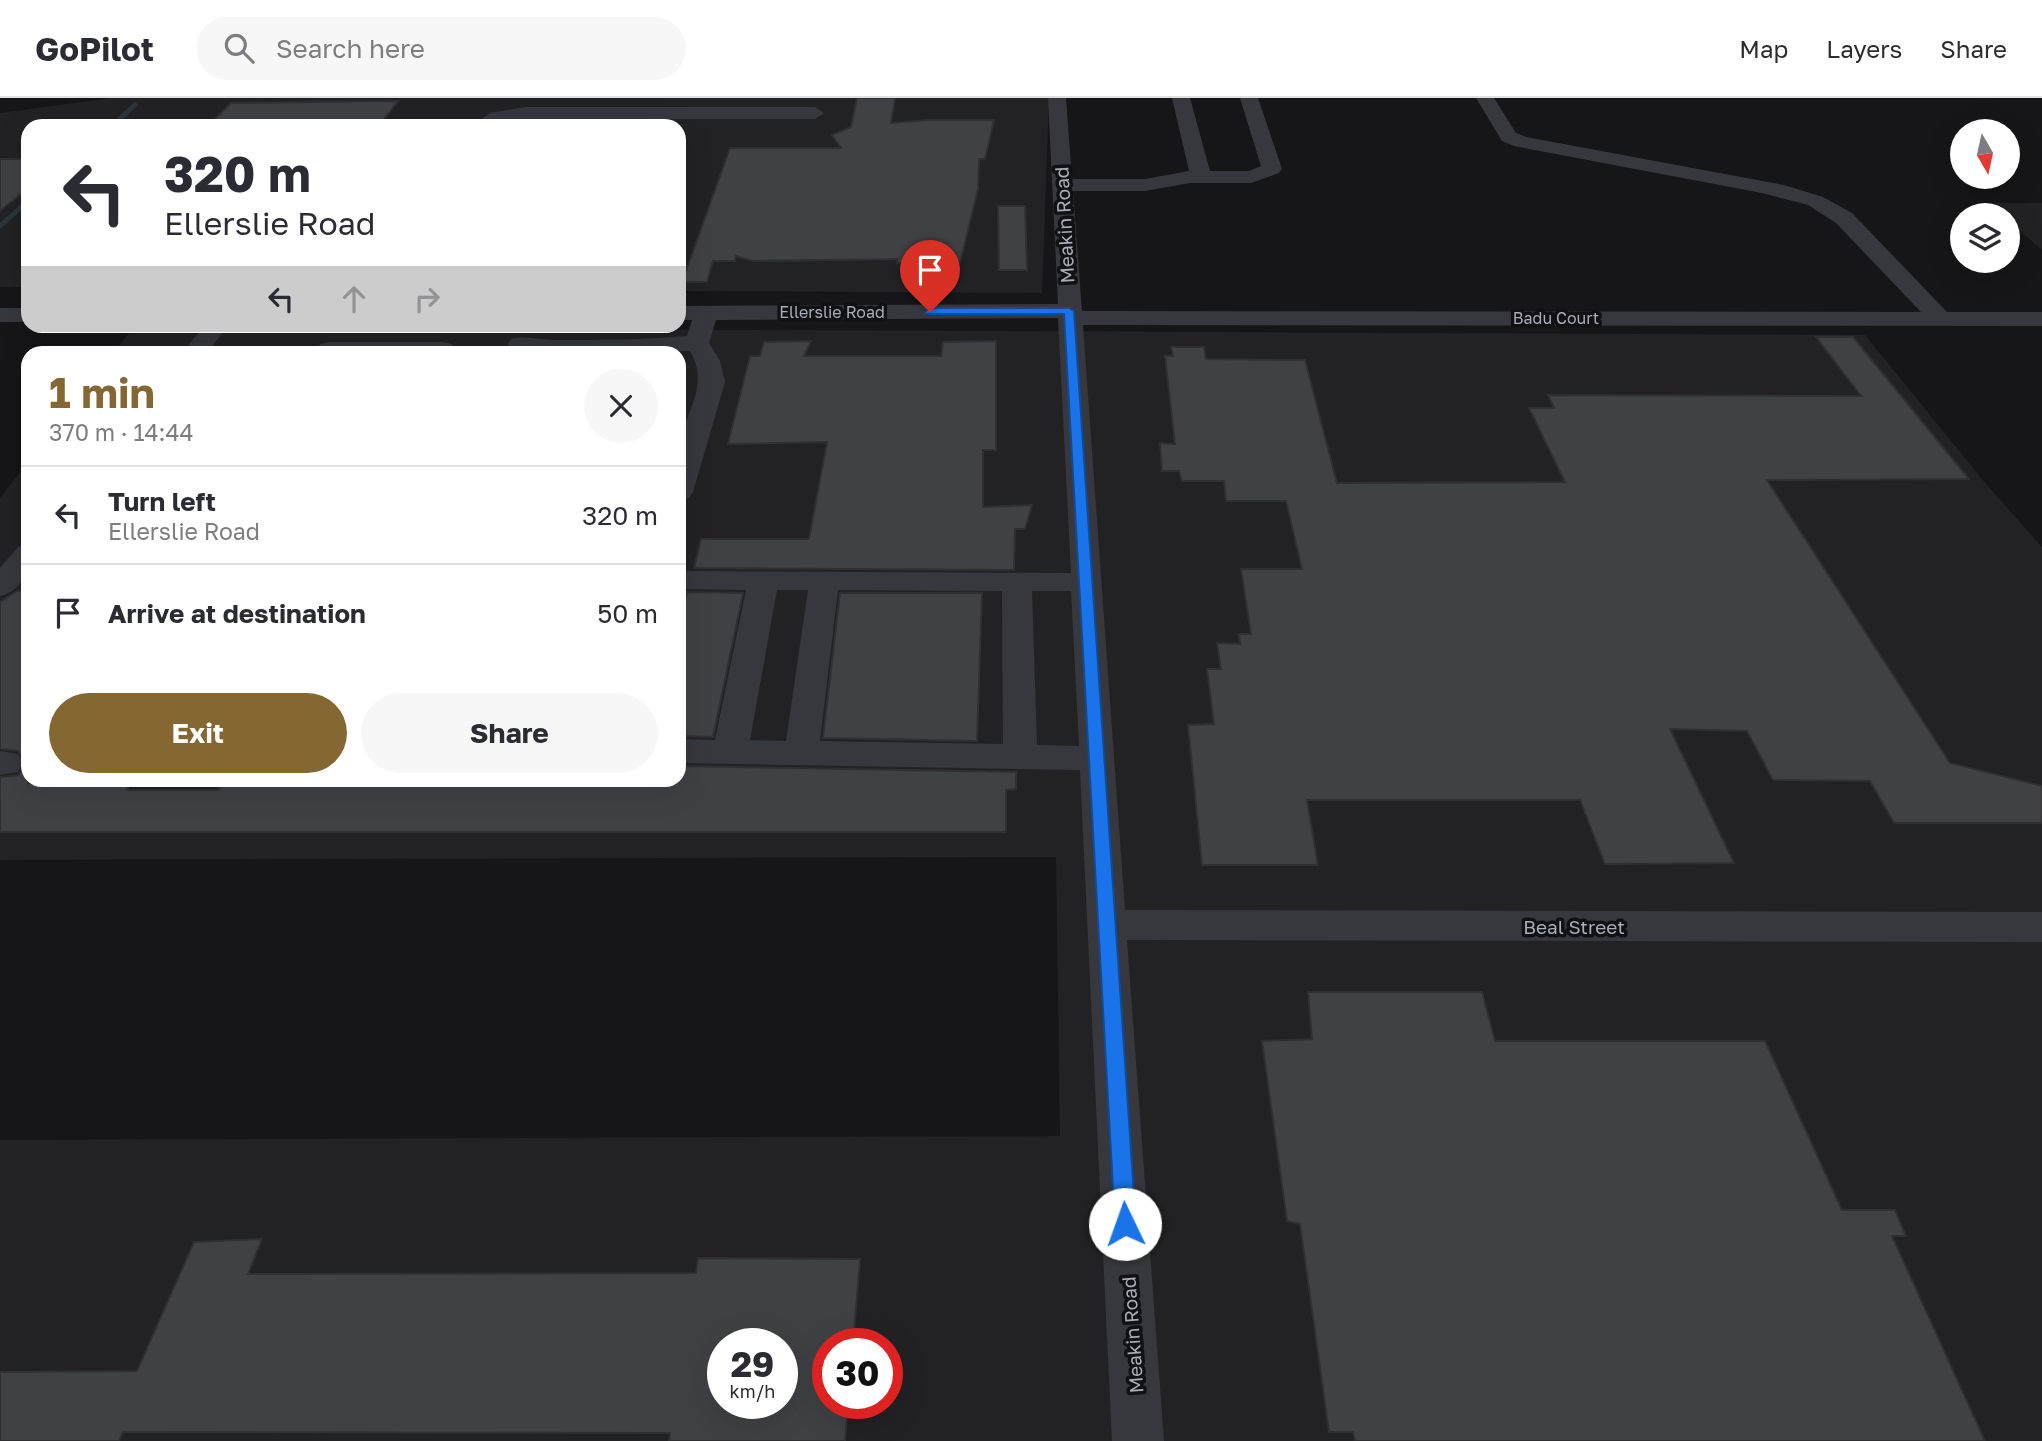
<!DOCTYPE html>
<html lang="en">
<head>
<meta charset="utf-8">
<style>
	:root { --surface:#fff; --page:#f7f7f7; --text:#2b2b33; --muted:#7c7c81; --line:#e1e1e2; --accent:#856733 }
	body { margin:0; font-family:"Golos Text",sans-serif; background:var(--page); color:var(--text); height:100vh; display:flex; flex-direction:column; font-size:26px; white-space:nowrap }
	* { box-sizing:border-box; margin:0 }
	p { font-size:23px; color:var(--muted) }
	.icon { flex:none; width:38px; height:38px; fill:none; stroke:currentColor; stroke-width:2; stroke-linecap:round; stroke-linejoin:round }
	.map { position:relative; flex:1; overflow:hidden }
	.side { position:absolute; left:21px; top:248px; width:665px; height:441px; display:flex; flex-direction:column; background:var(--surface); border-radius:21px; box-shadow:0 7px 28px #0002 }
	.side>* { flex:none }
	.top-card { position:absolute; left:21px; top:21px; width:665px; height:214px; border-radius:21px; box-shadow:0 7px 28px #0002; background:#fff; color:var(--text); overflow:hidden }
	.needle { width:46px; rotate:171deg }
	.tools { position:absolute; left:1950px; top:21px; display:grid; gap:14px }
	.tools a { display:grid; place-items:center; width:70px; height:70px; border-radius:50%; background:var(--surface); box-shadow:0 7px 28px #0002; font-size:35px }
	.speed { position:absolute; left:707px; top:1230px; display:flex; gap:14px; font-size:35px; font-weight:700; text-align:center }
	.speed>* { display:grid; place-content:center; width:91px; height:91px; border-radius:50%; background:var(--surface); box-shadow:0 7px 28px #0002; line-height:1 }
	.speed small { font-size:18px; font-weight:400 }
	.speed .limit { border:10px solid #d22; background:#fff; color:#111 }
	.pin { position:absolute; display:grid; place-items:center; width:60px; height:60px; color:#fff; margin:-72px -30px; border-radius:50% 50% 50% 0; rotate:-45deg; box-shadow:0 0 7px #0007 }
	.pin .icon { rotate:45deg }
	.me { position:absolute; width:77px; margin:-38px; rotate:357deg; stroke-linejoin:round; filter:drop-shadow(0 0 5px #0008) }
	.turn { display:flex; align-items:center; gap:24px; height:147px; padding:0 28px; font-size:32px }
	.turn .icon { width:91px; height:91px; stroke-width:2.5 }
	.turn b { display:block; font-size:49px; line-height:60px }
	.lanes { display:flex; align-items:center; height:66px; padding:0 28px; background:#0003; justify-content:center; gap:35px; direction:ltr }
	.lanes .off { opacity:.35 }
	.round { display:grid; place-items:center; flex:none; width:74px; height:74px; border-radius:37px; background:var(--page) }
	.summary { display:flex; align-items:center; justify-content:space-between; height:119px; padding:0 28px }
	h1 { font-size:42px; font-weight:700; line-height:52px; color:var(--accent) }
	.primary-button { display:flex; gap:14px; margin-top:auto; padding:14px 28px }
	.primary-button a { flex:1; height:80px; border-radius:42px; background:var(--accent); color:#fff; font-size:28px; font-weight:700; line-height:80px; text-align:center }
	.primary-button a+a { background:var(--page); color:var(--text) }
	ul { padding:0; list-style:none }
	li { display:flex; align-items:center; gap:21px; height:98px; padding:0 28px; border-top:2px solid var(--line) }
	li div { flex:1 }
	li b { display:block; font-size:26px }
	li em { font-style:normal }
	header { display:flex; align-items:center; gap:42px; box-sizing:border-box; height:98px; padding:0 35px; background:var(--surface); border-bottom:2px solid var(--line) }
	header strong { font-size:33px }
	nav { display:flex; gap:38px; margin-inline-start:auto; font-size:24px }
	.search { width:490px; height:63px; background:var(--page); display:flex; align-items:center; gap:18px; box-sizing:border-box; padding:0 24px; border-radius:38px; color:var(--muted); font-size:26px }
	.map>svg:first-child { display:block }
</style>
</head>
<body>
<header>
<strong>GoPilot</strong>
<div class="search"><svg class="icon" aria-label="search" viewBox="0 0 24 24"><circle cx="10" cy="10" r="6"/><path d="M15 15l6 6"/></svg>Search here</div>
<nav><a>Map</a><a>Layers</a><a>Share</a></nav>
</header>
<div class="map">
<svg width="2042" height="1343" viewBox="0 0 2042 1343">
	<rect width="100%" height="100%" fill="#161618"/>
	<!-- built -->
	<path fill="#222225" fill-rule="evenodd" d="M112,0h937l-7,195 -363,-2v-165h-651v161h-28v-174z
		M1990,105h52v47l-35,-31v-4h-3z
		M134,229l1731,8 121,149 56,63v894h-2042v-301l1060,-4 -4,-279 -1056,3v-362l28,-36v318h651v-426l-566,-1zM723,1246h59v60h-59zM828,1246h59v60h-59z"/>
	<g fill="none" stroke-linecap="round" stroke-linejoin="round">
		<!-- stream -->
		<path stroke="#2c353c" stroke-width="5" d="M112,28l23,-21
			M0,128l28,-25"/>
	</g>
	<!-- building -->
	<path fill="#404145" stroke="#303034" stroke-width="2" fill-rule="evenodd" d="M857,0h38l-4,25 37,-3h66l-9,39h-6l-1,30 -18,74h-63v-4l-144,2 -17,-5 -1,5h-22l-6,21h-25l48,-134h111l-9,-13 19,-8z
		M398,3l-19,25h-171l23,-23z
		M0,61h28v29l-28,23z
		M998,108h27l2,64h-28z
		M1816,239h37l116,142 -202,1 183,283 92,23v37h-148l-24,-42 -97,-1 -26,-49 -77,-2 64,134 -129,1 -25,-64h-273l11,65h-116l-14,-140 26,-1 -7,-55h14l-4,-26 23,1 -1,-10h12l-10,-65h61l-16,-68h-60l-2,-20h-42l-3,-10h-17l-2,-28 15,1 -10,-88h8l-2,-9h33l2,12 99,1 32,123 228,-1 -36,-74h25l-6,-13 313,1z
		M811,243l-7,15h137l2,-14 53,-1v109h-13v57l49,-2 -7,24h-10l-1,41 -320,-2 7,-29h108l18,-97 -99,2 22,-88h10l4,-14z
		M17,493h11v192l103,-1 -4,8h91l5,-10h456v-14l337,6v17l-10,1v42h-1006v-55l18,-2 7,-11 -7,-13 -18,-2v-147z
		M687,494l56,1 -30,144 -34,-1v-114z
		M840,495h142l-5,148 -154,-3z
		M1308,894h174l13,49h270l77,169h53l11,26h-14l93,205h-630l-2,-9h-24l-29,-208 -13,-3 -25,-180 50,-2z
		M262,1141l-14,35 448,-1 2,-15 162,1 -7,85h-25v60h20l-3,37h-176l1,-8 -547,-1 -4,9h-119v-69l137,-1 57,-129zM723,1246h59v60h-59z"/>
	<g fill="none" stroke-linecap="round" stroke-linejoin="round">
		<!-- minor -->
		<path fill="#37383d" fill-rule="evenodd" d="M1048,0h18l6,81h73l44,-8 -17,-73h18l20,73h39l12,-5 -21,-68h18l24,71 -3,4 -28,10h-61l-45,8h-72l9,120 839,1 -85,-89 -28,-18 -46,-12 -248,-47 -12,-5 -26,-43h18l22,35 10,4 258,48 39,12 29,16 95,99h95v14l-959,-1 42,585 917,2v30l-915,-2 37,501h-52l-32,-671 -401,-7v-24l36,1 31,-150 -67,-1v-18l392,2 -13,-255 -342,2 -7,23 11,18 5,21 -32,110 -4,6 -10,2c0,-17 -3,-38 0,-55 7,-34 31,-60 11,-94l-157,3 -22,-5 -3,-5 3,-5c14,-4 29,1 44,1 44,0 88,0 132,-4l5,-16h-13v-14l379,-2zM777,492h31l-22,151 -36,-1zM838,492l164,1 1,153 -183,-3zM1032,493h39l8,155 -42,-1z
			M526,9h289l9,6 -9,6h-289c-19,2 -34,7 -53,7l17,-13z
			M0,210h28v14h-28z
			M204,228h24l-22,28h-25z
			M329,244h114l9,2 3,5 -3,5h-132l-3,-5 3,-5z
			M28,446c0,23 -2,46 -28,52v-28l18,-21z
			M0,653l18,3 5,9 -5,9 -18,3z"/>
	</g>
	<!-- route -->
	<path fill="#1a73e8" stroke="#114b97" stroke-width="2" d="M930,210h139l5,3 62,913 -4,7 -7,3 -7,-3 -3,-7 -51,-910h-138l-1,-2z"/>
	<g text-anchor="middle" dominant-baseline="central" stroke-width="7" stroke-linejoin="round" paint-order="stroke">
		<!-- far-street labels -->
		<g font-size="16" fill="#a8adb8" stroke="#111113">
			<text x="832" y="214">Ellerslie Road</text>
			<text x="1556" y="220">Badu Court</text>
		</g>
		<!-- street labels -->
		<g font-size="19" fill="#a8adb8" stroke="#111113">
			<text transform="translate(1064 127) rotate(-93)">Meakin Road</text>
			<text x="1574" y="828">Beal Street</text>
			<text transform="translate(1132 1237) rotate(-94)">Meakin Road</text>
		</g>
	</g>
</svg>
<div class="tools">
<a><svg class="needle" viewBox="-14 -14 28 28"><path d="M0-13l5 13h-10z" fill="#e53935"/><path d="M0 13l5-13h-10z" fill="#7c7c81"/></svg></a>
<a><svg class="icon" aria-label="layers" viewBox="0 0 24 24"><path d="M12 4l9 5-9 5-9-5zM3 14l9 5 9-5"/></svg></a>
</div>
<div class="speed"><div>29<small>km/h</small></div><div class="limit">30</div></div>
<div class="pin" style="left:930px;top:214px;background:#d93025"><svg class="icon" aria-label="arrive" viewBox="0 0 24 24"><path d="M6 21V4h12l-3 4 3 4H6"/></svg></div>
<svg class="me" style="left:1125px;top:1126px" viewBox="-20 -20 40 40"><circle r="19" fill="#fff"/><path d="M0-13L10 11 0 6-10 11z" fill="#1a73e8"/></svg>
<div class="top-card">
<div class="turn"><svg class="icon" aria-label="left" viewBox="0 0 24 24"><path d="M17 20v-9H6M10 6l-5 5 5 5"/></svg><div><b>320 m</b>Ellerslie Road</div></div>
<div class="lanes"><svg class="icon" aria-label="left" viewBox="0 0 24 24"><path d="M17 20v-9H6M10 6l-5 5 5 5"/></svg><svg class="icon off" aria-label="ahead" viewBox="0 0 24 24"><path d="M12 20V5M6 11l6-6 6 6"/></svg><svg class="icon off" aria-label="right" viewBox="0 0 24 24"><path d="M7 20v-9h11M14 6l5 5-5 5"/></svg></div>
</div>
<section class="side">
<div class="summary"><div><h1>1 min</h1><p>370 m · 14:44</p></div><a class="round"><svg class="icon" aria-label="close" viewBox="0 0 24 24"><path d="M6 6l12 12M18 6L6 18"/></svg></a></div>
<ul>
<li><svg class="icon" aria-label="left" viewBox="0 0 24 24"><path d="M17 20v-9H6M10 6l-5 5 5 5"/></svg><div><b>Turn left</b><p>Ellerslie Road</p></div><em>320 m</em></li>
<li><svg class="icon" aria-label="arrive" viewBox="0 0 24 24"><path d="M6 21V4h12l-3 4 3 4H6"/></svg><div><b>Arrive at destination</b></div><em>50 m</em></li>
</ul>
<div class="primary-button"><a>Exit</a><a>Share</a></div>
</section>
</div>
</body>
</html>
